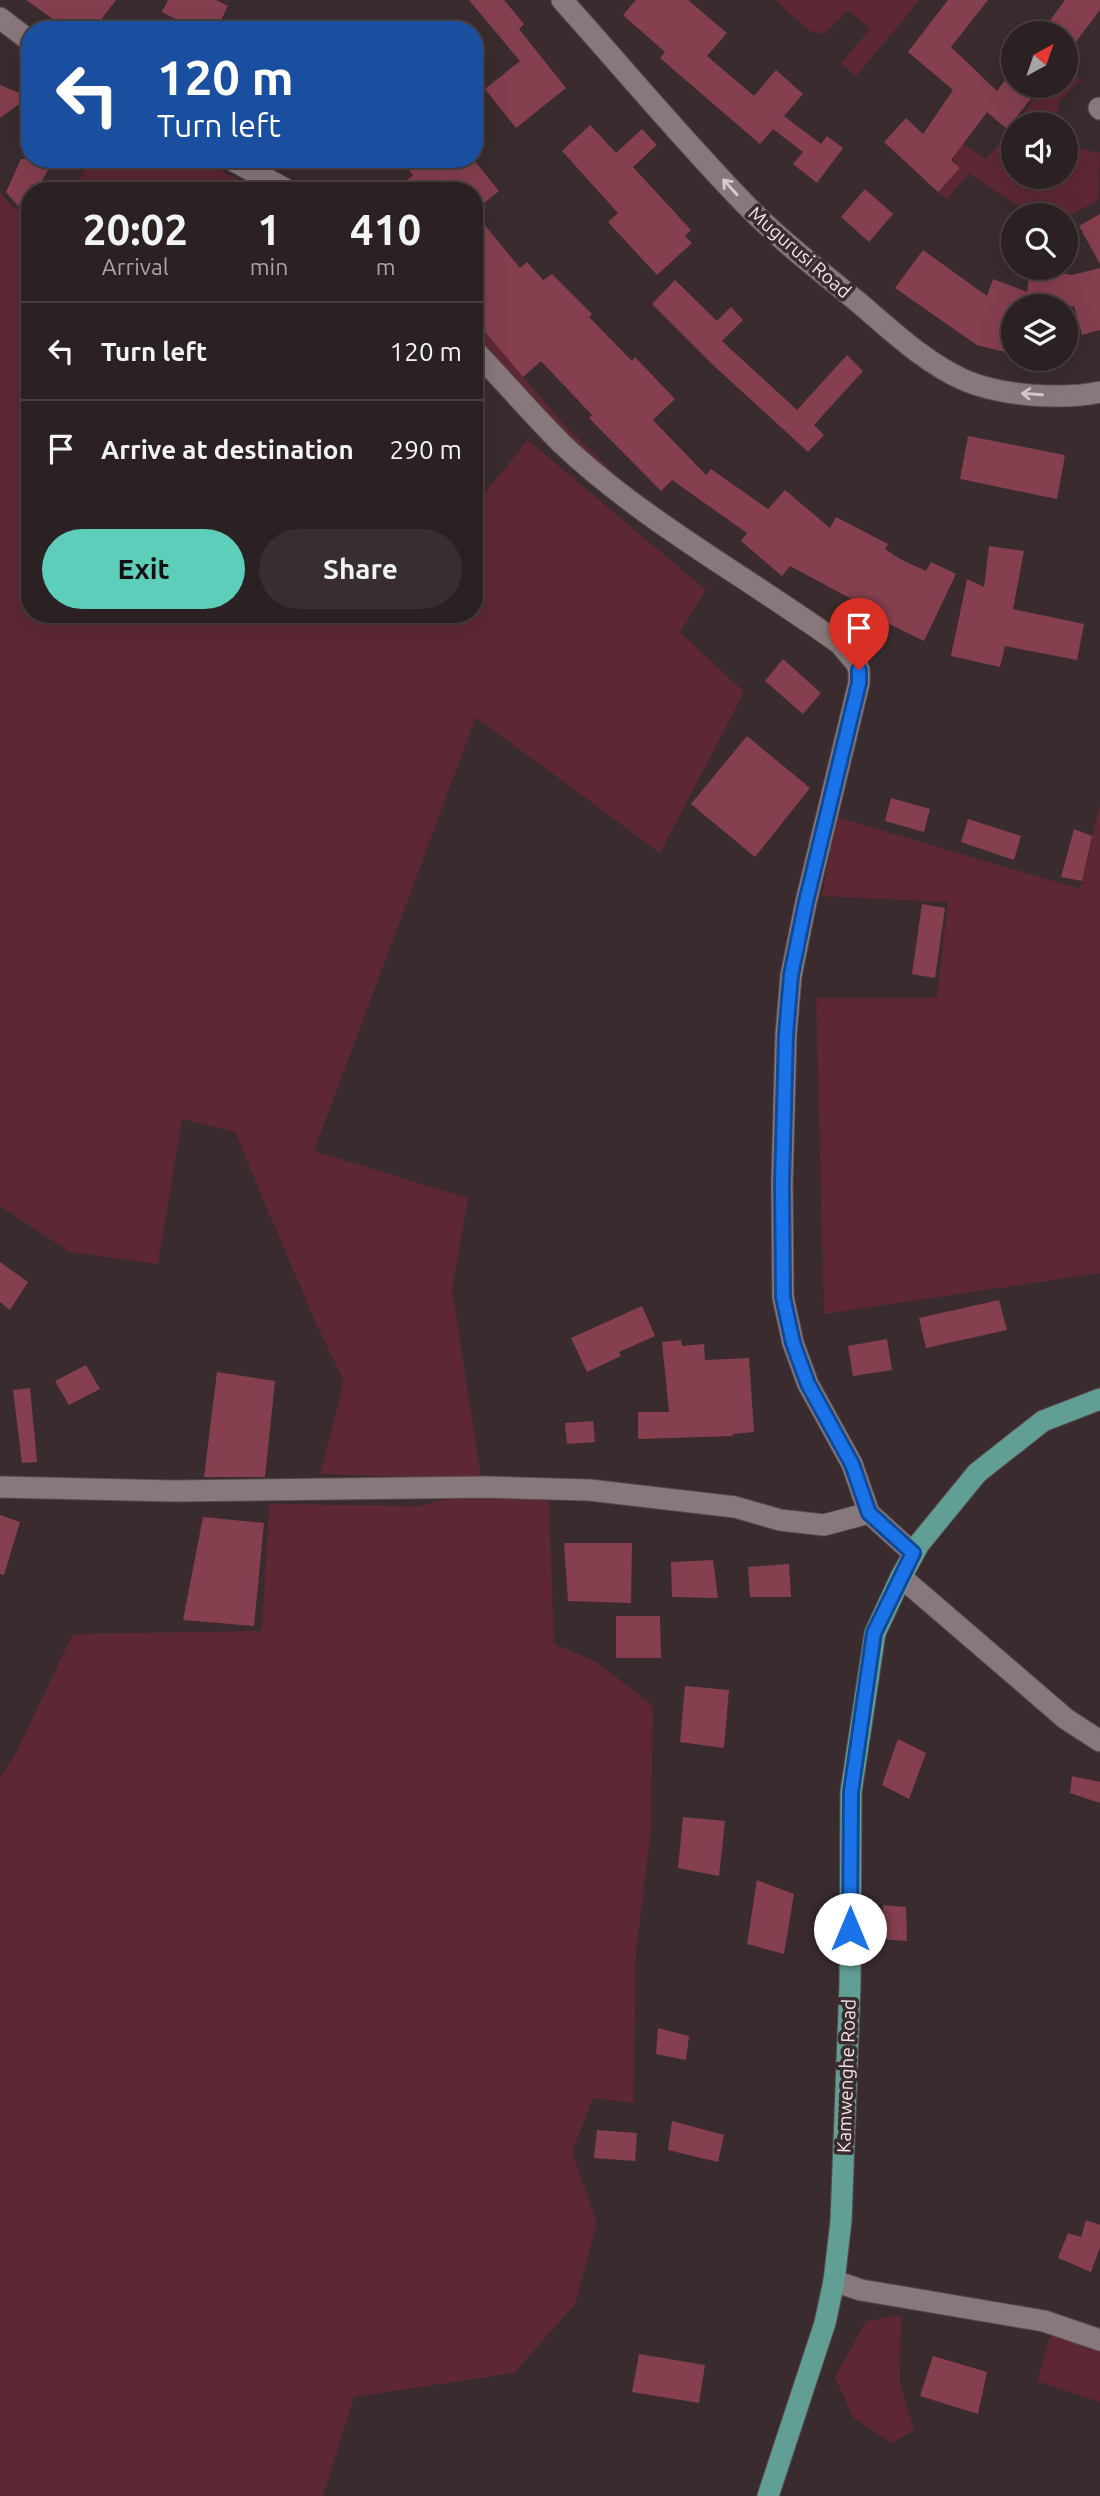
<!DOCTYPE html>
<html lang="en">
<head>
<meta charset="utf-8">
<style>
	:root { --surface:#2c2122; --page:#382e2f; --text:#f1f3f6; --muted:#a6a3a5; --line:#483e40; --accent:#5dceb9 }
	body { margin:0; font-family:Ubuntu,sans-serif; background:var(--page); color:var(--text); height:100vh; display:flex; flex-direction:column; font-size:26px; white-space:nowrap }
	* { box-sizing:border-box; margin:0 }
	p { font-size:23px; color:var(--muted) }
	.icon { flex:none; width:38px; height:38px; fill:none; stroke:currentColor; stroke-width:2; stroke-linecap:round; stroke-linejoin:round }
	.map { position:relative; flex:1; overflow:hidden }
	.details { position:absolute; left:21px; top:182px; width:462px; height:441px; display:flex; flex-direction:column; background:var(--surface); border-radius:28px; box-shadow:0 7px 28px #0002,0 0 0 2px var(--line) }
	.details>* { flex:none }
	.hud { position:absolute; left:21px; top:21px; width:462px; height:147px; border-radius:28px; box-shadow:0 7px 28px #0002,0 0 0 2px var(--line); background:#1a4fa0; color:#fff; overflow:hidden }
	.needle { width:46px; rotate:40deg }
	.controls { position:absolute; left:1001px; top:21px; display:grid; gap:14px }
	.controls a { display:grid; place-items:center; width:77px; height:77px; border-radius:50%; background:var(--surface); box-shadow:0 7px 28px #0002,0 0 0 2px var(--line); font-size:35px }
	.pin { position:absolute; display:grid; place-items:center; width:60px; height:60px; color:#fff; margin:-72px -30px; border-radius:50% 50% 50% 0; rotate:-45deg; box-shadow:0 0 7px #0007 }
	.pin .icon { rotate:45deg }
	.me { position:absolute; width:77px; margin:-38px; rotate:0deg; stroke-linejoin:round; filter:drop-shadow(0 0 5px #0008) }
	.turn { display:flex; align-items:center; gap:24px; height:147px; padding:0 21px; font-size:32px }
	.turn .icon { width:91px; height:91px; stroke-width:2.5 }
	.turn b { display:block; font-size:49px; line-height:60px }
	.eta { display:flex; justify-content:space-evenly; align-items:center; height:119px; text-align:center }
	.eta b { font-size:42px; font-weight:600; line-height:49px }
	.primary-button { display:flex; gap:14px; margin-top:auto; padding:14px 21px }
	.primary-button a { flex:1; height:80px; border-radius:42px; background:var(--accent); color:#111; font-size:28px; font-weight:600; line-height:80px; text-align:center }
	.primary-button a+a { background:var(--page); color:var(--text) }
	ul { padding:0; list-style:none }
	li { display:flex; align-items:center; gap:21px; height:98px; padding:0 21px; border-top:2px solid var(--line) }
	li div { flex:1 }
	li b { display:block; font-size:26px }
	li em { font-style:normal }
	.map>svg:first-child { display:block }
</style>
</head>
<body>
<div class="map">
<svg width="1100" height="2496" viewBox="0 0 1100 2496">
	<rect width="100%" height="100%" fill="#3a2c2e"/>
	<!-- green -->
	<path fill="#5d2834" d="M775,0h145l-64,76 -15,-13 29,-34 -22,-19 -24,24 -14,-3z
		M1066,67l14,13 -20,21 -6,23h-38l27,-38h23z
		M1013,127v50h53v-32l34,8 -2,47 -32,17v-2c-44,0 -63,-19 -97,-42l-22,26 -9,-7 21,-24 -6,-10 10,-14 23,15z
		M89,159h107l67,32h-187z
		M0,192l13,16 17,7v399h444v-108l54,-66 178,150 -26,42 64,60 -84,161 -184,-136 -162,434 154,47 -16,91 31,201 66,11 5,143 43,18 56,44 -2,124 -15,123 -3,150 -40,-5 -21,54 25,71 -22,81 -61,69 -160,24 -31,99h-323v-719l16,-24 57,-119 189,-3 7,-127 148,2 64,-15 -67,-14 -94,-3 24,-92 -32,-68 -77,-182 -53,-13 -24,145 -88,-12 -70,-46z
		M474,319l90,106 91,88 -86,-67 -95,-107z
		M1100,804v469l-276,41 -8,-316h121l11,-96 -126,-6 15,-79 243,72z
		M901,2315l-1,68 14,48 -23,12 -38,-26 -18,-40 31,-56z
		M1052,2330l48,16v56l-63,-21z"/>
	<!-- building -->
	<path fill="#853f4f" d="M26,0h90l-23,30h-22l-12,-12 -3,3z
		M168,0h48l12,6 -12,24h-19l-35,-18z
		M469,0h35l20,24 -5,5 47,59 -50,40 -31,-39 35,-28z
		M636,0h52l39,33 -20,23 47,40 22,-26 27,24 -19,22 37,28 6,-8 16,12 -26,35 -24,-19 10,-12 -30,-23 -13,15 -100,-86 5,-6 -42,-37z
		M948,0h40l-37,47 46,44 16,-22v17h28l-34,43 -20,-17 -36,48 9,8 -22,24 -54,-50 22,-24 17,16 30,-44 -45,-38z
		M1065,0h35v10l-34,45v-22h-25z
		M0,85l29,12 -29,21z
		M590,125l26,28 26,-24 15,16 -24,22 58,63 -6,6 7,7 -35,32 -49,-53 10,-9 -56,-62z
		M21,159h33l-16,29 -6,-4 -14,22 -12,-14z
		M400,159h73l26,32 -25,20v-20h-79l18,-16z
		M865,189l28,25 -24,28 -28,-25z
		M474,212l46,56 7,-6 16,18 9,-6 40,40 -3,3 43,44 3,-4 40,42 -22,21 53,55 5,-6 57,40 17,-19 45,38 6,-11 52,27 -3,5 15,10 26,12 5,-9 25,12 -32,67 -43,-21 -24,-18 -67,-36 -8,10 -41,-35 6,-8 -75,-53 -11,11 -72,-73 3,-3 -51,-54 -18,16 -49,-58v-15l9,-7 -9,-10z
		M1100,214v50l-21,-38z
		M923,250l64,46 6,-17 34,13 3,-24 42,7 28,-7v62l-18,5 -8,-29h-61v48l-36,-9 -82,-57z
		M675,280l42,41 14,-14 12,13 -21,21 75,69 50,-55 16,16 -49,54 10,10 -16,17 -96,-88 -60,-60z
		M968,436l97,19 -8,44 -97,-20z
		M989,546l35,5 -11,58 71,15 -7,36 -72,-14 -5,21 -49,-11 16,-77 17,8z
		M783,659l38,34 -18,21 -38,-33z
		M747,736l63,52 -55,69 -64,-53z
		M891,798l39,11 -6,23 -39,-11z
		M968,819l53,17 -7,24 -53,-18z
		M1074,829l18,7 -10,45 -21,-4z
		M922,904l23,4 -10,70 -23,-4z
		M0,1262l28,20 -18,28 -10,-8z
		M999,1300l8,30 -81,18 -7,-30z
		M642,1306l13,30 -36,16 2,4 -34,16 -16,-34z
		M887,1339l5,31 -39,6 -5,-30z
		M681,1340l1,6 22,-2 1,16 44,-2 5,74 -21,2v2l-95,3v-27h31l-7,-70z
		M86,1365l14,24 -31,16 -14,-24z
		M217,1372l58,9 -10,96h-61z
		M30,1388l7,74 -15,1 -9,-73z
		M593,1421l2,21 -28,2 -2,-21z
		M0,1515l20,7 -16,53 -4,-1z
		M203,1517l61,6 -10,103 -71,-6z
		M564,1543h68l-1,60 -63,-2z
		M713,1560l5,38 -46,-1 -1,-35z
		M789,1564l2,33h-41l-2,-30z
		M616,1616h44l1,42h-45z
		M685,1686l44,4 -5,58 -44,-6z
		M898,1739l28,14 -17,46 -27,-14z
		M1072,1776l28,6v21l-30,-10z
		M683,1817l42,4 -6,55 -41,-8z
		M757,1880l37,14 -10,60 -37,-10z
		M883,1905l23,2 1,34 -26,-2z
		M658,2028l31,8 -3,24 -30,-6z
		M672,2121l52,14 -6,27 -50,-12z
		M597,2130l40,3 -2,28 -41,-3z
		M1086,2220l14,5v22l-9,25 -33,-14 10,-25 13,4z
		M639,2354l66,11 -6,38 -67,-11z
		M933,2356l54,16 -9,42 -58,-18z"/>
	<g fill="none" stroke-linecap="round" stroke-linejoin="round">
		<!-- minor casing -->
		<g stroke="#574b4d" stroke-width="23">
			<path id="minor" d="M562,0c61,68 120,139 184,205 34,35 74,66 112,97 33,28 66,60 106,78 37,16 97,20 136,12
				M0,18l30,23
				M1099,108l1,1
				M230,159l59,32
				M474,350c30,31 58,64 88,94 81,77 187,134 278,200l16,19 3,7v13l-53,219 -15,74 -5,59 -4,148 1,114 10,46 15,41 44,80 17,49 44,40
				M0,1487l174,4 312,-4 103,3 146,17 45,13 44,5 45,-12
				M901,1577l165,142 34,22
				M834,2281l27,9 183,31 56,19"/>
		</g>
		<!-- major casing -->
		<g stroke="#574b4d" stroke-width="23">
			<path id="major" d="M768,2496l57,-173 9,-42 7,-60 9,-237 1,-192 24,-159 26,-56 18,-33 58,-71 66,-52 57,-22"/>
		</g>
		<!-- minor -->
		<use href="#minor" stroke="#89787b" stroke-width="21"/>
		<!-- major -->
		<use href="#major" stroke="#619e94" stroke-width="21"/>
	</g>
	<!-- one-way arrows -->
	<defs><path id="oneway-shaft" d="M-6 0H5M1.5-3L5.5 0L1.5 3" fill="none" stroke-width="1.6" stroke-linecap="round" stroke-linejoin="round" transform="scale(1.75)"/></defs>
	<g stroke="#d6cacd">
		<use href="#oneway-shaft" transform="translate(730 187) rotate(-132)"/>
		<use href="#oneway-shaft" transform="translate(1032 394) rotate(-176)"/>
	</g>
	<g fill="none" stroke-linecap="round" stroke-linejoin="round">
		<!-- route casing -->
		<g stroke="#114b97" stroke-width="18">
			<path id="route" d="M850,1929l1,-137 23,-159 39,-80 -44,-40 -17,-49 -44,-80 -15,-41 -10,-46 -1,-114 4,-148 5,-60 15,-73 53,-219v-13"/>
		</g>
		<!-- route -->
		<use href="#route" stroke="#1a73e8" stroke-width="12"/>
	</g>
	<g text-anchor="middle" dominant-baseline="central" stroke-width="7" stroke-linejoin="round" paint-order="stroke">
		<!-- street labels -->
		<g font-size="19" fill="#f0e6e8" stroke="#3a2c2e">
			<text transform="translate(800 252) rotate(41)">Mugurusi Road</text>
			<text transform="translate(846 2076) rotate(-88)">Kamwenghe Road</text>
		</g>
	</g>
</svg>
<div class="controls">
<a><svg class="needle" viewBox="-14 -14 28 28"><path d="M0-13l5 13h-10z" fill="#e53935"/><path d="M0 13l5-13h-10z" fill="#a6a3a5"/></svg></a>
<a><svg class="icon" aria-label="sound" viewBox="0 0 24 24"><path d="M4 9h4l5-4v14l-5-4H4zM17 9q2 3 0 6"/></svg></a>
<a><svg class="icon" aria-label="search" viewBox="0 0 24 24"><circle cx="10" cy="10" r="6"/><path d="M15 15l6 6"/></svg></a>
<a><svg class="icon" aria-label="layers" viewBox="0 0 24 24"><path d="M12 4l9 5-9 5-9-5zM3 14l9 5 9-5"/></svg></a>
</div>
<div class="pin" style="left:859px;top:670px;background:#d93025"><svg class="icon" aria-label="arrive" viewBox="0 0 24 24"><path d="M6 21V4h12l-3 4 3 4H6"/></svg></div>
<svg class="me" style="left:850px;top:1929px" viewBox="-20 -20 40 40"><circle r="19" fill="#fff"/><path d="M0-13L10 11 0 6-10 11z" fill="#1a73e8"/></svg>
<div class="hud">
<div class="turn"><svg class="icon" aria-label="left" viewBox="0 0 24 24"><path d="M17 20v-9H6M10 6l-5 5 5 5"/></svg><div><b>120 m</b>Turn left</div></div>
</div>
<section class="details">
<div class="eta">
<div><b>20:02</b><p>Arrival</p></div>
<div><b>1</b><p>min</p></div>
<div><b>410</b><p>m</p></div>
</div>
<ul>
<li><svg class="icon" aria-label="left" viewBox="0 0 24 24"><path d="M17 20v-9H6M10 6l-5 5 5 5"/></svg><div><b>Turn left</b></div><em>120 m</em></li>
<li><svg class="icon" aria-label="arrive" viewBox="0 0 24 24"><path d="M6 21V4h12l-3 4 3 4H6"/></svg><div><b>Arrive at destination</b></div><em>290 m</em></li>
</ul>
<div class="primary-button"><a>Exit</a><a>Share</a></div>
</section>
</div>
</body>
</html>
